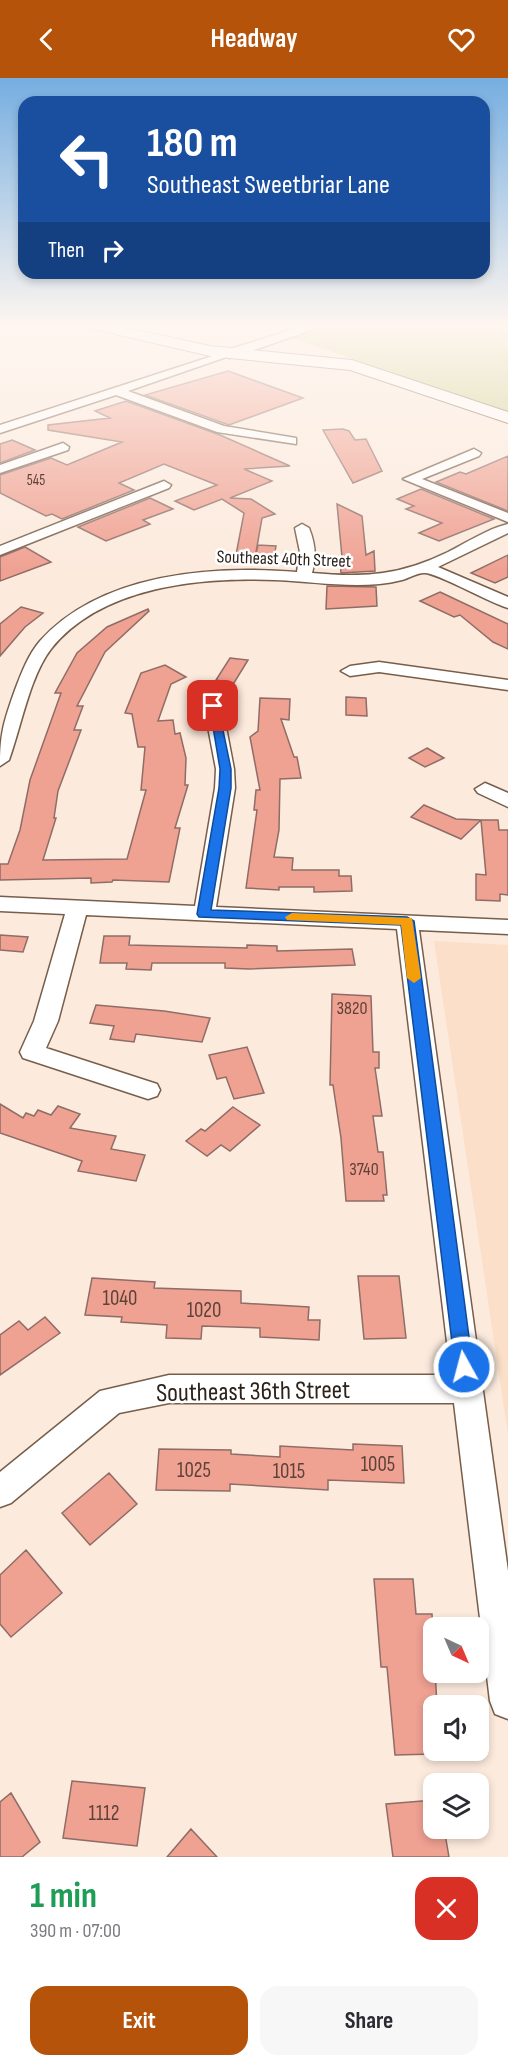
<!DOCTYPE html>
<html lang="en">
<head>
<meta charset="utf-8">
<style>
	:root { --surface:#fff; --page:#f7f7f7; --text:#2b2b33; --muted:#7c7c81; --accent:#b45309 }
	body { margin:0; font-family:"Sofia Sans Condensed",sans-serif; background:var(--page); color:var(--text); height:100vh; display:flex; flex-direction:column; font-size:22px; white-space:nowrap }
	* { box-sizing:border-box; margin:0 }
	p { font-size:20px; color:var(--muted) }
	.icon { flex:none; width:33px; height:33px; fill:none; stroke:currentColor; stroke-width:2; stroke-linecap:round; stroke-linejoin:round }
	.map { position:relative; height:1779px; overflow:hidden }
	.side { display:flex; flex-direction:column; background:var(--surface); flex:1 }
	.side>* { flex:none }
	.banner { position:absolute; left:18px; top:18px; width:472px; height:183px; border-radius:18px; box-shadow:0 3px 9px #0003; background:#1a4fa0; color:#fff; overflow:hidden }
	.needle { width:39px; rotate:136deg }
	.controls { position:absolute; left:423px; top:1539px; display:grid; gap:12px }
	.controls a { display:grid; place-items:center; width:66px; height:66px; border-radius:12px; background:var(--surface); box-shadow:0 3px 9px #0003; font-size:30px }
	.pin { position:absolute; display:grid; place-items:center; width:51px; height:51px; color:#fff; margin:-26px; border-radius:12px; box-shadow:0 3px 9px #0006 }
	.me { position:absolute; width:66px; margin:-33px; rotate:353deg; stroke-linejoin:round; filter:drop-shadow(0 0 4px #0008) }
	.turn { display:flex; align-items:center; gap:21px; height:126px; padding:0 30px; font-size:27px }
	.turn .icon { width:78px; height:78px; stroke-width:2.5 }
	.turn b { display:block; font-size:42px; line-height:51px }
	.then { display:flex; align-items:center; height:57px; padding:0 30px; background:#0003; gap:12px; font-size:22px }
	.round { display:grid; place-items:center; flex:none; width:63px; height:63px; border-radius:18px; background:var(--page) }
	.head { display:flex; align-items:center; justify-content:space-between; height:102px; padding:0 30px }
	h1 { font-size:36px; font-weight:700; line-height:45px; color:#1e9e55 }
	.button { display:flex; gap:12px; margin-top:auto; padding:12px 30px }
	.button a { flex:1; height:69px; border-radius:18px; background:var(--accent); color:#fff; font-size:24px; font-weight:700; line-height:69px; text-align:center }
	.button a+a { background:var(--page); color:var(--text) }
	header { display:flex; justify-content:space-between; align-items:center; height:78px; padding:0 30px; background:var(--accent); color:#fff; font-size:27px; font-weight:700 }
	.map>svg:first-child { display:block }
</style>
</head>
<body>
<header><svg class="icon" aria-label="back" viewBox="0 0 24 24"><path d="M15 5l-7 7 7 7"/></svg>Headway<svg class="icon" aria-label="heart" viewBox="0 0 24 24"><path d="M12 20l-8-8c-3-5 5-10 8-4 3-6 11-1 8 4z"/></svg></header>
<div class="map">
<svg width="508" height="1779" viewBox="0 0 508 1779">
	<rect width="100%" height="100%" fill="#fceadd"/>
	<!-- built -->
	<path fill="#fbdfc8" d="M434,863l74,4v489z"/>
	<!-- green -->
	<path fill="#cad08a" d="M335,246h173v88l-216,-74z"/>
	<!-- building -->
	<path fill="#efa192" stroke="#8f6d66" stroke-width="1.5" d="M228,293l75,27 -74,27 -84,-30z
		M126,323l94,34 70,31 -46,3 28,12 -42,17 21,1 24,15 -13,4 -7,40 3,-13 18,1 -3,16 -19,-1 1,-3 -20,2 9,-47 -22,-14 -28,11 -19,-9 42,-16 -53,-21 -45,19 15,7 -72,29 -10,-5 -6,2 -46,-23v-18l51,-17 16,7 55,-23 -74,-12v-5l62,-7 -15,-7z
		M343,351l6,2 6,9 11,-1 16,32 -29,12 -30,-53z
		M12,362l23,10 -35,13v-19z
		M508,378v55l-72,-29 24,-10 6,2z
		M421,411l73,30 -55,22 -20,-8 23,-10 -36,-14 8,-3 -17,-7z
		M150,420l23,11 -30,11 7,4 -44,17 -28,-14z
		M337,426l25,12 4,39 8,-4 1,20 -34,2 -1,-16h2z
		M25,469l26,15 -51,19v-24z
		M508,477v22l-13,6 -24,-10z
		M327,508l49,1 1,19 -51,3z
		M440,514l68,32v25l-15,-7 -33,-27 -6,2 -34,-16z
		M21,529l22,6 -18,14 -25,29v-32z
		M148,531l1,2 -44,41 -28,54h6l-9,24h7l-23,61 -4,27h2l-13,42 84,-1 19,-69h-5l4,-43h-7l-6,-33 -7,-1 16,-40 24,-8 21,12 -15,7 -13,37 15,-1 2,14 5,-1 6,25 -1,27h3l-13,43h5l-11,54 -56,-2 -1,2 -21,1v-5l-91,2v-16h8l12,-34 10,-50 31,-87h-6l22,-40 30,-26z
		M230,580l18,2 -14,23 -18,-3z
		M346,619l20,1 1,18 -21,-1z
		M260,620l30,1 -1,21 -8,-1 13,38h3l4,21 -21,1 -1,51 -5,27 19,1 -1,12h47v6h12l1,15 -38,1v-5h-35v3l-33,-2 11,-78h-3l2,-20h4l-10,-53 8,-6z
		M427,670l17,10 -19,9 -16,-9z
		M424,727l32,14 25,1 -20,19 -50,-22z
		M481,742h17l1,10h9v65l-8,-1v7l-24,-1v-26l10,1z
		M0,857l28,2 -5,15 -23,-2z
		M104,858h26l-1,9 118,3v-3l30,1v5l75,-2 3,16 -106,4 -24,-1v-5h-73l-1,7 -25,-1 1,-6h-27z
		M332,916l39,2 2,56h6v16h-4l7,48h-9l5,36h5l4,43h-4l1,6h-38l-5,-63 -8,-53h-3z
		M96,927l68,6 46,7 -8,24 -66,-8 -2,8 -24,-3 4,-13 -24,-3z
		M247,969l17,46 -30,6 -8,-22 -9,2 -8,-24z
		M0,1026l23,14 3,-5 8,3 4,-6 13,5 7,-9 22,8 -10,14 46,8 -5,13 34,6 -9,26 -58,-10 4,-10 -82,-28z
		M233,1029l27,18 -30,26 -9,-6 -14,11 -21,-15 15,-12 4,2z
		M358,1198h41l7,62 -42,1z
		M92,1200l63,4 -1,6 87,3v12l68,4 -1,13h12l-1,20 -59,-3v-9l-58,-2 -1,13 -35,-1 1,-13 -46,-3 1,-5 -37,-2z
		M45,1239l15,16 -60,42v-40l19,-14 9,9z
		M353,1366l49,2 2,37 -76,-3v10l-98,-6v7l-74,-1 3,-41 72,1v4l49,3v-11l73,4z
		M109,1395l28,31 -47,41 -28,-32z
		M26,1472l36,43 -51,44 -11,-13v-49z
		M374,1501h39l3,35h16l5,92h-3v48l-39,1 -8,-88h-6z
		M72,1703l73,7 -8,58 -74,-8z
		M11,1715l29,49 -18,15h-22v-55z
		M434,1722v28h10l5,29h-56l-7,-53z
		M191,1751l26,28h-50z"/>
	<g fill="none" stroke-linecap="round" stroke-linejoin="round">
		<!-- minor casing -->
		<g stroke="#775e4a" stroke-width="3">
			<path id="minor" d="M225,274l10,2 -107,37 96,35 72,12v6l-79,-12 -101,-37 -116,38v-8z
				M63,365l6,4 -1,3 -68,23v-8z
				M474,371l7,4 -2,3 -57,23 86,34v9l-105,-43z
				M164,403l7,4 -2,3 -169,67v-9z
				M302,446l7,4c6,15 8,29 3,45 53,5 89,2 136,-21 20,-10 39,-23 60,-28v9l-70,34 70,30v11c-18,-5 -72,-36 -84,-35 -7,0 -15,5 -22,7 -15,4 -30,5 -45,5 -28,0 -55,-4 -82,-5 -74,-3 -174,6 -224,69 -21,27 -30,78 -42,111l-9,6c0,-33 4,-45 15,-76 6,-16 13,-35 25,-49 61,-68 172,-76 257,-69l3,-20 -5,-24z
				M379,584l129,18v10l-129,-18 -29,4 -9,-5 9,-5z
				M213,623l9,5 12,63 1,19 -19,119 292,13v14l-89,-4 89,641v148l-13,-5 -5,-13 -36,-298h-285l-50,10 -108,90 -11,4v-35l100,-81 69,-16h282l-54,-446 -311,-14 -28,106 -12,27 111,36 3,6 -3,6 -9,3 -125,-41 -3,-6 14,-31 31,-107 -65,-3v-14l195,9 20,-118 1,-19 -12,-63z
				M485,705l23,10v14l-30,-14 -3,-4z"/>
		</g>
		<!-- tertiary casing -->
		<g stroke="#775e4a" stroke-width="3">
			<path id="tertiary" d="M310,246h19l-95,33 -5,1 -7,-4 2,-3z"/>
		</g>
		<!-- secondary casing -->
		<g stroke="#775e4a" stroke-width="2">
			<path id="secondary" d="M83,246h25l102,22 142,14 156,52v11l-158,-53 -140,-14 -125,-29z"/>
		</g>
		<!-- minor -->
		<use href="#minor" fill="#fff" fill-rule="evenodd"/>
		<!-- tertiary -->
		<use href="#tertiary" fill="#fff" fill-rule="evenodd"/>
		<!-- secondary -->
		<use href="#secondary" fill="#fff" fill-rule="evenodd"/>
	</g>
	<!-- sky -->
	<linearGradient id="sky" x2="0" y2="1"><stop stop-color="#76aee1"/><stop offset="0.5" stop-color="#fef6f0"/><stop offset="1" stop-color="#fef6f0" stop-opacity="0"/></linearGradient>
	<rect width="508" height="495" fill="url(#sky)"/>
	<!-- route -->
	<path fill="#1a73e8" stroke="#114b97" stroke-width="1.5" d="M209,625l9,3 13,63v19l-20,122 196,7 7,4 59,446 -3,5 -6,3 -6,-3 -3,-5 -54,-442 -202,-8 -2,-3 22,-126 1,-19z"/>
	<!-- slow -->
	<path fill="#f59e0b" d="M292,835l120,5 9,60 -7,5 -7,-5 -6,-53 -114,-5 -2,-3z"/>
	<g text-anchor="middle" dominant-baseline="central" stroke-width="5" stroke-linejoin="round" paint-order="stroke">
		<!-- far-number labels -->
		<g font-size="15" fill="#5e4238">
			<text x="36" y="402">545</text>
		</g>
		<!-- far-street labels -->
		<g font-size="18" fill="#2d221a" stroke="#fff">
			<text transform="translate(284 481) rotate(2)">Southeast 40th Street</text>
		</g>
		<!-- number labels -->
		<g font-size="18" fill="#5e4238">
			<text x="352" y="930">3820</text>
			<text x="364" y="1091">3740</text>
		</g>
		<!-- near-number labels -->
		<g font-size="21" fill="#5e4238">
			<text x="120" y="1220">1040</text>
			<text x="204" y="1232">1020</text>
			<text x="378" y="1386">1005</text>
			<text x="194" y="1392">1025</text>
			<text x="289" y="1393">1015</text>
			<text x="104" y="1735">1112</text>
		</g>
		<!-- near-street labels -->
		<g font-size="26" fill="#2d221a" stroke="#fff">
			<text transform="translate(253 1314) rotate(-1)">Southeast 36th Street</text>
		</g>
	</g>
</svg>
<div class="controls">
<a><svg class="needle" viewBox="-14 -14 28 28"><path d="M0-13l5 13h-10z" fill="#e53935"/><path d="M0 13l5-13h-10z" fill="#7c7c81"/></svg></a>
<a><svg class="icon" aria-label="sound" viewBox="0 0 24 24"><path d="M4 9h4l5-4v14l-5-4H4zM17 9q2 3 0 6"/></svg></a>
<a><svg class="icon" aria-label="layers" viewBox="0 0 24 24"><path d="M12 4l9 5-9 5-9-5zM3 14l9 5 9-5"/></svg></a>
</div>
<div class="pin" style="left:213px;top:628px;background:#d93025"><svg class="icon" aria-label="arrive" viewBox="0 0 24 24"><path d="M6 21V4h12l-3 4 3 4H6"/></svg></div>
<svg class="me" style="left:464px;top:1289px" viewBox="-20 -20 40 40"><circle r="17" fill="#1a73e8" stroke="#fff" stroke-width="3"/><path d="M0-11L8 9 0 5-8 9z" fill="#fff"/></svg>
<div class="banner">
<div class="turn"><svg class="icon" aria-label="left" viewBox="0 0 24 24"><path d="M17 20v-9H6M10 6l-5 5 5 5"/></svg><div><b>180 m</b>Southeast Sweetbriar Lane</div></div>
<div class="then">Then<svg class="icon" aria-label="right" viewBox="0 0 24 24"><path d="M7 20v-9h11M14 6l5 5-5 5"/></svg></div>
</div>
</div>
<section class="side">
<div class="head"><div><h1>1 min</h1><p>390 m · 07:00</p></div><a class="round" style="background:#d93025;color:#fff"><svg class="icon" aria-label="close" viewBox="0 0 24 24"><path d="M6 6l12 12M18 6L6 18"/></svg></a></div>
<div class="button"><a>Exit</a><a>Share</a></div>
</section>
</body>
</html>
